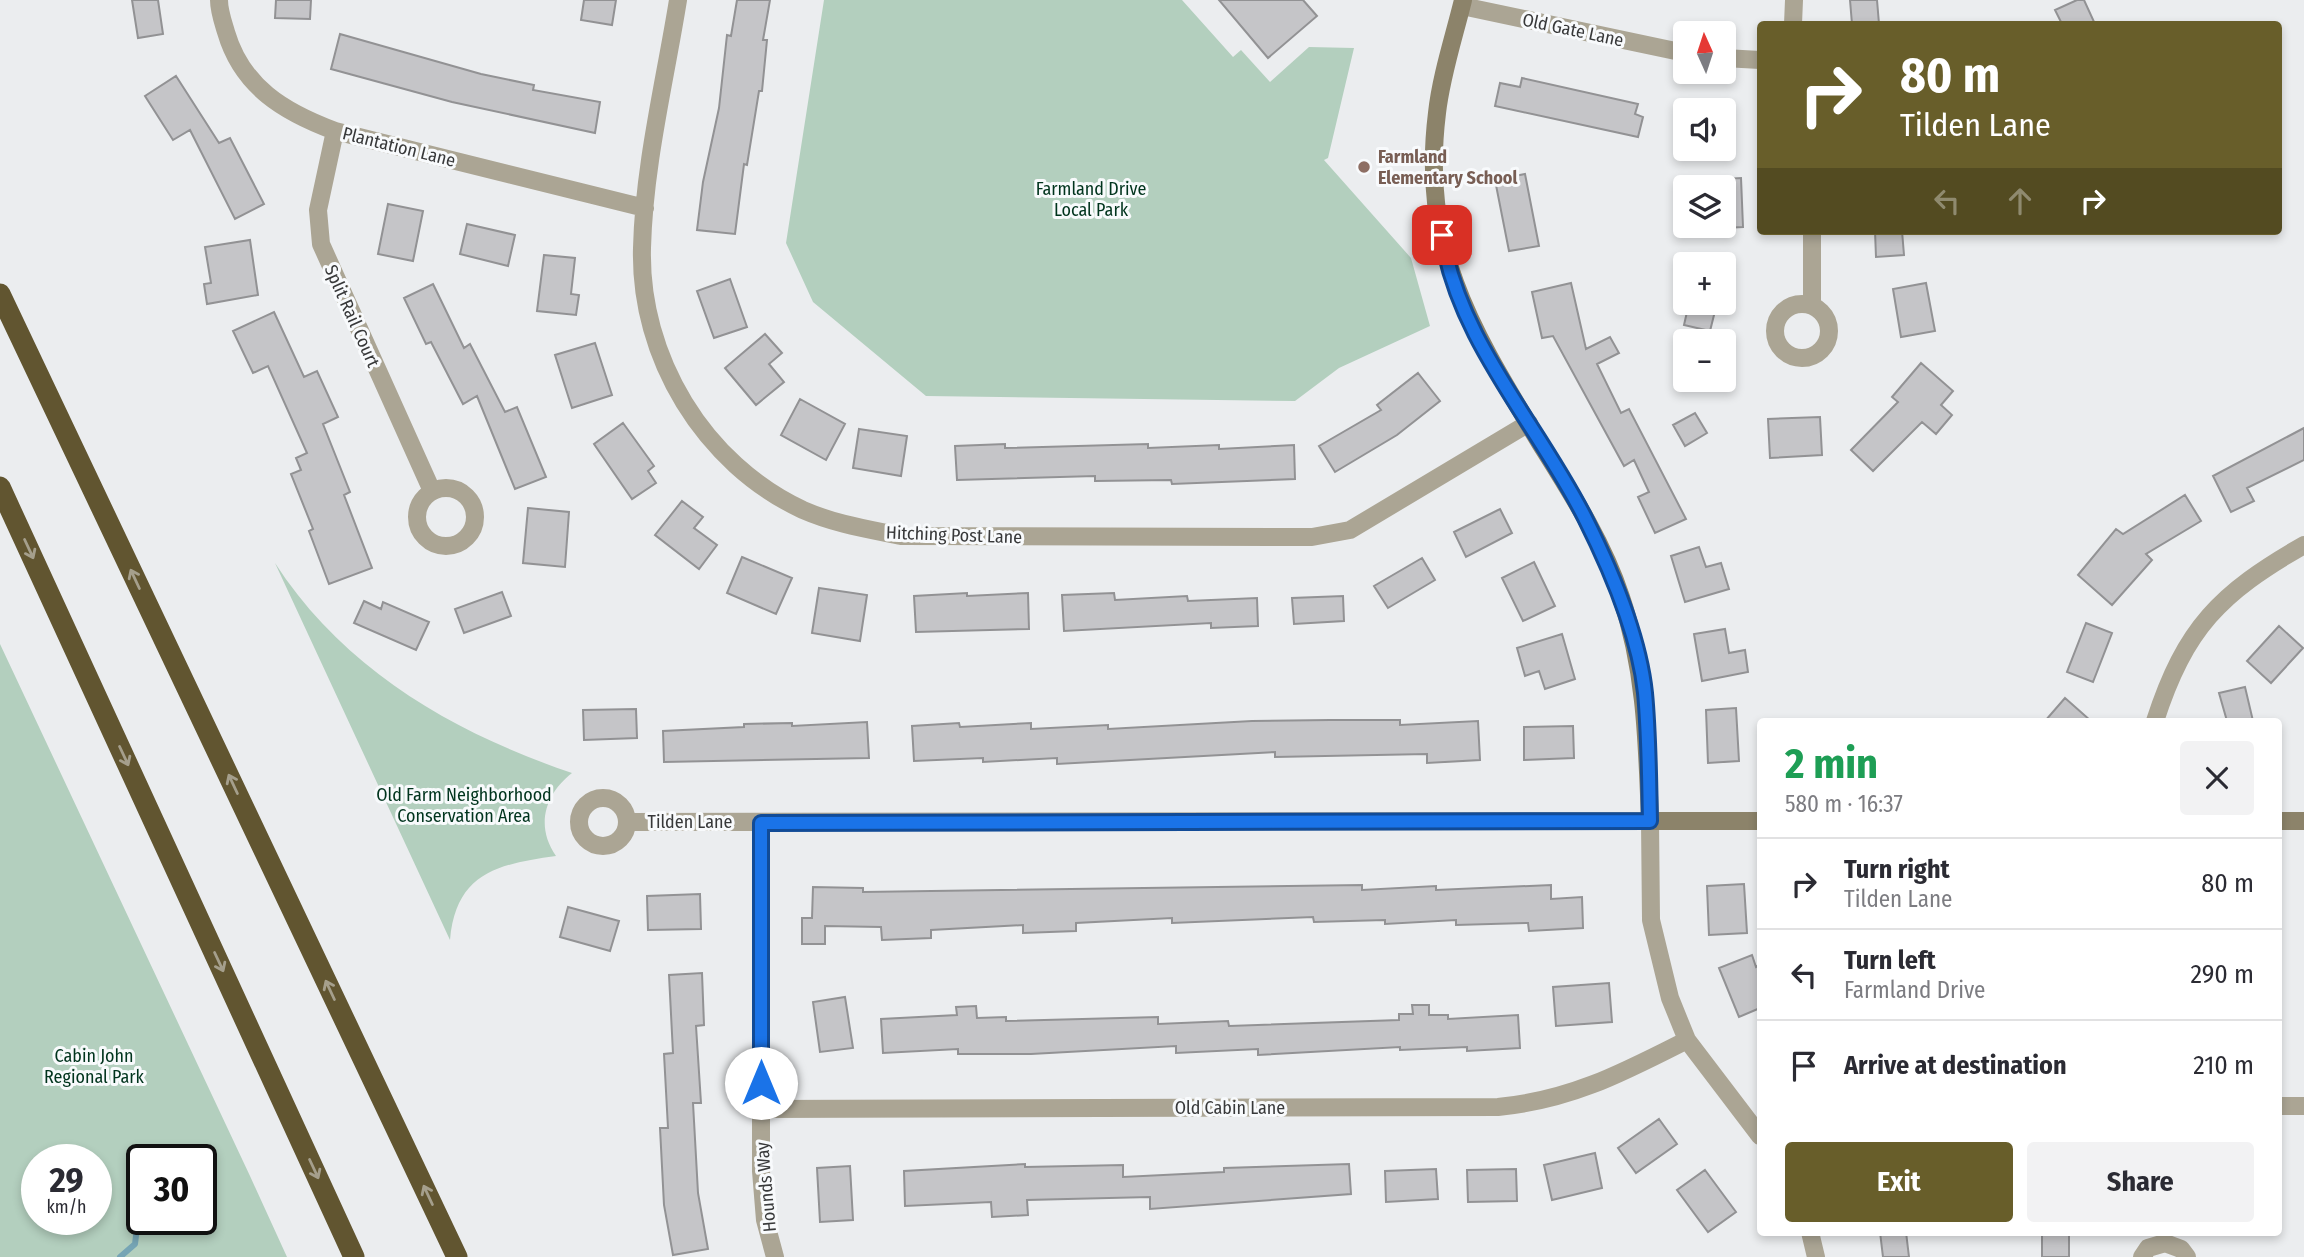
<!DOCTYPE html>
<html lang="en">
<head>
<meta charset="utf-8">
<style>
	:root { --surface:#fff; --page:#f2f2f3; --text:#2b2b33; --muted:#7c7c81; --line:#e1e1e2; --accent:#685e2a }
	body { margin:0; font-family:"Fira Sans Condensed",sans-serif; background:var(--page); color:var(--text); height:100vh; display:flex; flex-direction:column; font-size:26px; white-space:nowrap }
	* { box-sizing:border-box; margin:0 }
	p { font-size:23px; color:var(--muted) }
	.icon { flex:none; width:38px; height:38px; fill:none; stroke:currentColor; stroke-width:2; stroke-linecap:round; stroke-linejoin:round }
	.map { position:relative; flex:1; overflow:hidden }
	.details { position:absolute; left:1757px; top:718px; width:525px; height:518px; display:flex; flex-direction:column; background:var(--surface); border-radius:7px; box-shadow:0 4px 10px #0003 }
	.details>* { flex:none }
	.guide { position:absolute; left:1757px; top:21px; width:525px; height:214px; border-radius:7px; box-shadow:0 4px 10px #0003; background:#685e2a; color:#fff; overflow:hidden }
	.needle { width:46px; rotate:357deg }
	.buttons { position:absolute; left:1673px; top:21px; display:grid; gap:14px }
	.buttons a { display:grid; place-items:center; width:63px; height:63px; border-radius:7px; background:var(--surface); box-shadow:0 4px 10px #0003; font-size:35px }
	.speed { position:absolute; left:21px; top:1144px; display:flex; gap:14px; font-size:35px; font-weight:700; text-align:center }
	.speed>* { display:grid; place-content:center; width:91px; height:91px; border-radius:50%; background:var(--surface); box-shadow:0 4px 10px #0003; line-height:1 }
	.speed small { font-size:18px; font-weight:400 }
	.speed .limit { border:4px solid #111; border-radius:10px; background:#fff; color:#111 }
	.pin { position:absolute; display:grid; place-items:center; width:60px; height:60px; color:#fff; margin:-30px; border-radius:14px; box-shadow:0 4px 10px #0006 }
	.me { position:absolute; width:77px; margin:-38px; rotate:0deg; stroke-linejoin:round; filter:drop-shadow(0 0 5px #0008) }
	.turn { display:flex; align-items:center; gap:24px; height:147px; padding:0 28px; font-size:32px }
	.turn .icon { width:91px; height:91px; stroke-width:2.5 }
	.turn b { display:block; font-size:49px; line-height:60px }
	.lanes { display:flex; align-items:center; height:66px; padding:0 28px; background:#0003; justify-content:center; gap:35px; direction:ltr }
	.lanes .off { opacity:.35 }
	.round { display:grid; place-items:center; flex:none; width:74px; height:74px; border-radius:7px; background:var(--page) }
	.overview { display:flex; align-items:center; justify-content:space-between; height:119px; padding:0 28px }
	h1 { font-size:42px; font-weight:700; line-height:52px; color:#1e9e55 }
	.button { display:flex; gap:14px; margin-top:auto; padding:14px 28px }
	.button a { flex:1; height:80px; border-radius:7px; background:var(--accent); color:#fff; font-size:28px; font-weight:700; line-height:80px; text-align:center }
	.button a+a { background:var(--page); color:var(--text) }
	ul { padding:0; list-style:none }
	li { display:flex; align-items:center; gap:21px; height:91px; padding:0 28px; border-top:2px solid var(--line) }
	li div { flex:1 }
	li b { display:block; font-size:26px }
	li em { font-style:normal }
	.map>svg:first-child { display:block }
</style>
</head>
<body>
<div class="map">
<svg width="2304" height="1257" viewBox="0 0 2304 1257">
	<rect width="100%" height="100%" fill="#ebedef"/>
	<!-- green -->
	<path fill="#b3cfbe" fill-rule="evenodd" d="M824,0h358l51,57 8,-7 29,32 39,-35 45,1 -26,110 -4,2 87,98 19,68 -91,42 -44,33 -369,-5 -113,-94 -27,-59z
		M275,563c69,107 179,170 297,210 -27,21 -37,53 -16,83 -57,8 -100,16 -106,84z
		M0,644l250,532 37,81h-287zM37,1160h59v60h-59zM142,1160h59v60h-59z"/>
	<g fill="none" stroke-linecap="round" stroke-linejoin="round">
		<!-- stream -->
		<path stroke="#76a5b5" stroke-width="6" d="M120,1257l15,-13 3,-25 4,-3"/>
	</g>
	<!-- building -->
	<path fill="#c5c5c8" stroke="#929294" stroke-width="2" d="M132,0h26l5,34 -25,4z
		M276,0h35l-1,19 -35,-1z
		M584,0h32l-4,25 -31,-5z
		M737,0h33l-7,40h4l-5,51h-3l-12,74 -3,-1 -9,70 -38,-4 6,-48 16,-74 8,-73 4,1z
		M1219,0h84l14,16 -49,42z
		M1850,0h27l2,24h-27z
		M2077,0h7l11,24h-33l-7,-14z
		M340,34l141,40 53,11 -1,5 67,12 -5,31 -143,-31 -121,-33z
		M176,76l43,67 11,-5 34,66 -29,15 -45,-89 -17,10 -28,-44z
		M1522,78l116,26 -3,10 8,3 -5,20 -143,-31 5,-23 20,4z
		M1525,174l14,72 -30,5 -14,-71z
		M1741,178l2,49 -19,1v-49z
		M388,204l35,7 -10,50 -35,-7z
		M467,224l48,11 -7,31 -48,-12z
		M1875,231h27l2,24 -28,2z
		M250,240l8,55 -51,9 -3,-20 7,-1 -6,-36z
		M544,255l31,3 -4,36 8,1 -3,20 -39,-4z
		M730,279l17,48 -33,11 -17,-47z
		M1571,283l15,66 24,-12 9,16 -22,11 24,49 8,-4 57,110 -31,14 -17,-36 11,-5 -15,-32 -10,6 -71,-130 -11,2 -10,-46z
		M1926,283l9,48 -34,6 -8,-48z
		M433,284l31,64 6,-4 35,68 12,-5 29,70 -31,12 -38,-93 -14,8 -32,-62 -5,2 -22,-46z
		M1689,303h28l-7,28 -26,-6z
		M274,312l30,65 13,-6 21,46 -15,7 27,68 -6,3 28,73 -43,16 -20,-53 4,-2 -22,-55 10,-4 -5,-12 11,-5 -39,-87 -15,7 -20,-42z
		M765,334l17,19 -13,11 15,18 -28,23 -31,-37z
		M595,343l17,52 -40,13 -17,-53z
		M1921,363l32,28 -12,14 11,10 -16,19 -14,-12 -49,49 -22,-21 47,-48 -6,-5z
		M1418,373l22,28 -43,34 -62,37 -16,-26 62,-36 -4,-5z
		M800,399l45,25 -19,36 -45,-25z
		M1695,413l12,20 -22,13 -12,-21z
		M1820,417l2,38 -52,3 -2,-39z
		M623,423l31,43 -6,5 8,12 -24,16 -38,-55z
		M2304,428v32l-57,28 7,13 -23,11 -18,-36z
		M859,429l48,7 -6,40 -48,-8z
		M1005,444v4l143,-4v4l71,-3v4l75,-4 1,34 -123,5 -1,-4 -76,1v-5l-138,4 -2,-34z
		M2185,495l16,26 -55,33 6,6 -40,45 -34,-30 38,-46 7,5z
		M682,501l21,16 -9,11 23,17 -18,24 -44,-34z
		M528,508l41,4 -4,55 -42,-4z
		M1500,509l12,24 -46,24 -12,-25z
		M1699,547l7,20 15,-4 8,26 -44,13 -14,-46z
		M742,557l50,21 -16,36 -49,-21z
		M1422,558l13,22 -47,28 -14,-22z
		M1534,562l21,44 -32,15 -21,-43z
		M819,588l48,7 -7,46 -48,-8z
		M502,592l9,24 -47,17 -9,-24z
		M967,593v3l61,-3 1,36 -113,3 -2,-36z
		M1114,593l1,7 72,-4 1,5 69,-3 1,28 -47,2v-5l-147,8 -2,-36z
		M1343,596l1,25 -50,3 -2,-26z
		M364,601l17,8 2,-7 46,20 -13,28 -62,-27z
		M2086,623l26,10 -19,49 -26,-10z
		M2279,626l24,22 -32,35 -24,-22z
		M1725,629l4,24 16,-3 3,22 -46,9 -8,-47z
		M1562,634l13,45 -30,10 -6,-18 -14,5 -8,-28z
		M2245,687l8,34h-26l-8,-28z
		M2065,698l26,23h-46z
		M1736,708l3,53 -31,2 -2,-53z
		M636,709l1,29 -53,2 -1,-30z
		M1330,720h70v5l78,-4 2,39 -53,3v-9l-152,3v-5l-218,12v-6l-74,4v-4l-69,3 -2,-35 47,-3 1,4 71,-4v6l77,-4v4l144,-8z
		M867,722l2,36 -205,4 -1,-31 81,-4v-3l48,-1v3z
		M1573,726l1,32 -50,2v-33z
		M1744,884l3,49 -38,2 -2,-49z
		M1362,885v5l74,-4v4l115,-5v14l31,-2 1,31 -54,3 -1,-8 -72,2v-5l-71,4v-4l-71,2 -1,-5 -141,6v-5l-96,5v8l-53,2v-8l-92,5v8l-49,2 -1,-13 -56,-1v18h-23v-26h10l1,-31 50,1v4z
		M700,894l1,35 -53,1 -1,-34z
		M568,907l51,14 -9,30 -50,-14z
		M1752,955l4,12 4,-2v43l-21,9 -20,-49z
		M702,973l2,52 -8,1 5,77h-8l5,90 10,56 -35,6 -9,-50 -4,-77h8l-4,-74 9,-1 -4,-78z
		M1609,983l3,39 -56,4 -3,-39z
		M845,997l8,51 -33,4 -7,-50z
		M1412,1005h17v10h19v4l70,-4 2,33 -53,3v-4l-67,3v-3l-142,8v-6l-82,4v-7l-145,8h-73v-5l-75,4 -2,-34 76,-4 -1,-8 20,-1 1,12 29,-1v4l152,-4v7l70,-3 1,5 170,-6v-6h14z
		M1659,1119l18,25 -41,29 -18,-25z
		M1595,1153l7,35 -50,12 -8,-35z
		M1025,1164v3l98,-2v12l101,-5v-4l125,-4 2,30 -201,15v-12l-123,3 1,15 -36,2 -1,-15 -86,4 -1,-35z
		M850,1166l3,54 -33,2 -3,-54z
		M1436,1169l2,30 -52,3 -1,-31z
		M1516,1169l1,32 -49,1 -1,-32z
		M1705,1170l31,42 -28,20 -31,-42z
		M1880,1232h26l3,25h-26z
		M2042,1232h27v25h-27z"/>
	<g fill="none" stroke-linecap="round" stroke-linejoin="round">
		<!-- street -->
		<path stroke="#aba594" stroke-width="18" d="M219,0c0,11 4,22 7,32 16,55 58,80 109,99l310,77
			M678,0c-13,81 -34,165 -36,248 -3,109 62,216 161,262 32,14 64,19 98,26l411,1 38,-7 179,-107
			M1462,6l223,47
			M1793,24l1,-24
			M1724,58l36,2
			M335,131l-17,79 3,34 111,247
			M1775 331a27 27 0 1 1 54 0a27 27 0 1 1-54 0Z
			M1812,305v-74
			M417 517a29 29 0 1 1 58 0a29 29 0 1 1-58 0Z
			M2155,721c30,-93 65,-128 149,-176
			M579 822a24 24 0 1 1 48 0a24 24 0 1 1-48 0Z
			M627,822l1023,-1 1,99 19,78 17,42 73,96
			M761,823v348l4,49 10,37
			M2278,1106h26
			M761,1109l737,-2c73,-7 124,-34 189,-67
			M1810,1232l6,25
			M2142,1257l6,-9 17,-5 16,6 6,8"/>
		<!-- secondary -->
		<path stroke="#8c836a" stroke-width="18" d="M1463,0c-9,37 -22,76 -26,113 -17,137 36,219 103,330 30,48 63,99 81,154 25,74 26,147 29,224h110
			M2278,821h26"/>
		<!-- highway -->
		<path stroke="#615530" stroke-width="21" d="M0,294l457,963
			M0,487l354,770"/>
	</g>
	<!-- one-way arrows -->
	<defs><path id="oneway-shaft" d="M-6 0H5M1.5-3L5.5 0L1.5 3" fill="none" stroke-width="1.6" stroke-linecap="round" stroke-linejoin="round" transform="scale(1.75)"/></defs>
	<g stroke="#a59f8c">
		<use href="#oneway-shaft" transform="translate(29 549) rotate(65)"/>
		<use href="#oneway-shaft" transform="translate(135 579) rotate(-115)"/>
		<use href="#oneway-shaft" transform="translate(124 756) rotate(65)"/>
		<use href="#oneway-shaft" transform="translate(233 784) rotate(-115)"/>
		<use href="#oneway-shaft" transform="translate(219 962) rotate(65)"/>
		<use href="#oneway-shaft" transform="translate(330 990) rotate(-115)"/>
		<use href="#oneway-shaft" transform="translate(314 1169) rotate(65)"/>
		<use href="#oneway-shaft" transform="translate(428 1195) rotate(-115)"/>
	</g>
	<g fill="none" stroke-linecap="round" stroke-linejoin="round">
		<!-- route casing -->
		<g stroke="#114b97" stroke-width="18">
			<path id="route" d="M761,1083v-260l889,-2c-1,-43 -1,-86 -5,-128 -6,-58 -34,-123 -60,-175 -47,-94 -127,-177 -143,-283"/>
		</g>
		<!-- route -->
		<use href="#route" stroke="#1a73e8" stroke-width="12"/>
	</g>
	<!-- markers -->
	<circle fill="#8d6e63" stroke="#f8fafc" stroke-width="2.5" cx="1364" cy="167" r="7"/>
	<g text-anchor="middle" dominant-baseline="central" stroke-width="6" stroke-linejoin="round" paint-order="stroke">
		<!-- street labels -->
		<g font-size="18" fill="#38393a" stroke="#f8fafc">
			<text transform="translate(1573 30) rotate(12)">Old Gate Lane</text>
			<text transform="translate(399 147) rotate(14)">Plantation Lane</text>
			<text transform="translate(352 316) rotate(66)">Split Rail Court</text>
			<text transform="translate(954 535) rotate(2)">Hitching Post Lane</text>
			<text x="690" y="822">Tilden Lane</text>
			<text x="1230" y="1108">Old Cabin Lane</text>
			<text transform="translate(766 1187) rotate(-95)">Hounds Way</text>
		</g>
		<!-- education labels -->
		<g font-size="18" font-weight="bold" fill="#785e54" stroke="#f8fafc" text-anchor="start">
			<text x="1378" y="157">Farmland<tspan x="1378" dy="21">Elementary School</tspan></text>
		</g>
		<!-- park labels -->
		<g font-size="18" fill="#00341d" stroke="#f8fafc">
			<text x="1091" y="189">Farmland Drive<tspan x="1091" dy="21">Local Park</tspan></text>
			<text x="464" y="795">Old Farm Neighborhood<tspan x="464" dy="21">Conservation Area</tspan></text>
			<text x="94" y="1056">Cabin John<tspan x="94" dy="21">Regional Park</tspan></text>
		</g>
	</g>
</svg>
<div class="buttons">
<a><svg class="needle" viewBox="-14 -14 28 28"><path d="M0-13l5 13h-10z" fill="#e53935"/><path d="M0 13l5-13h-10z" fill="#7c7c81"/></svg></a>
<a><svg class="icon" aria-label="sound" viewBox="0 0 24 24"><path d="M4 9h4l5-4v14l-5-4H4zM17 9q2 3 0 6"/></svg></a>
<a><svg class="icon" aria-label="layers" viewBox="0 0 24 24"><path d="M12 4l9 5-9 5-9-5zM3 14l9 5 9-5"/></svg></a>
<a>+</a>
<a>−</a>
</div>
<div class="speed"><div>29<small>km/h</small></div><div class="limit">30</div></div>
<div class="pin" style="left:1442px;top:235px;background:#d93025"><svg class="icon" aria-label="arrive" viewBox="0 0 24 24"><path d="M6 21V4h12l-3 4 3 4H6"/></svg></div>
<svg class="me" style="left:761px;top:1083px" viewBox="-20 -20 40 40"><circle r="19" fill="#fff"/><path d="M0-13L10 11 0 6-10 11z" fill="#1a73e8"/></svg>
<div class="guide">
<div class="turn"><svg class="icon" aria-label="right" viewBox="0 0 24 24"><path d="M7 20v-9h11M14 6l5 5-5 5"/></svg><div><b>80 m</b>Tilden Lane</div></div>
<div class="lanes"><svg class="icon off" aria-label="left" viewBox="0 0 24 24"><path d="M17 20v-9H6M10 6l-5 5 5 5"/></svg><svg class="icon off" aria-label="ahead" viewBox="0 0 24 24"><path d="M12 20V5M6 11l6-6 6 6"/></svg><svg class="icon" aria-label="right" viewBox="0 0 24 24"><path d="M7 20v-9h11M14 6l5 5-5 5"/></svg></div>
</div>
<section class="details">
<div class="overview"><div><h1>2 min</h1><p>580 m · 16:37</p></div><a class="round"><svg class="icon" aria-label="close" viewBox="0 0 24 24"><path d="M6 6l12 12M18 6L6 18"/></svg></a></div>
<ul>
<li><svg class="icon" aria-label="right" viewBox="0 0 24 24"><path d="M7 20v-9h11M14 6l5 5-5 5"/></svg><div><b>Turn right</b><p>Tilden Lane</p></div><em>80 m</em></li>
<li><svg class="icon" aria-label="left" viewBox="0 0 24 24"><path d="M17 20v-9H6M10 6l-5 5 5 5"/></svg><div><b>Turn left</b><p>Farmland Drive</p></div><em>290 m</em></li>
<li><svg class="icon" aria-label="arrive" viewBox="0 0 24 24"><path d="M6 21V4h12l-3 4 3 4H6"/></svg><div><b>Arrive at destination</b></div><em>210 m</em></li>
</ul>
<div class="button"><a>Exit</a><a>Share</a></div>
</section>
</div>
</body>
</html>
